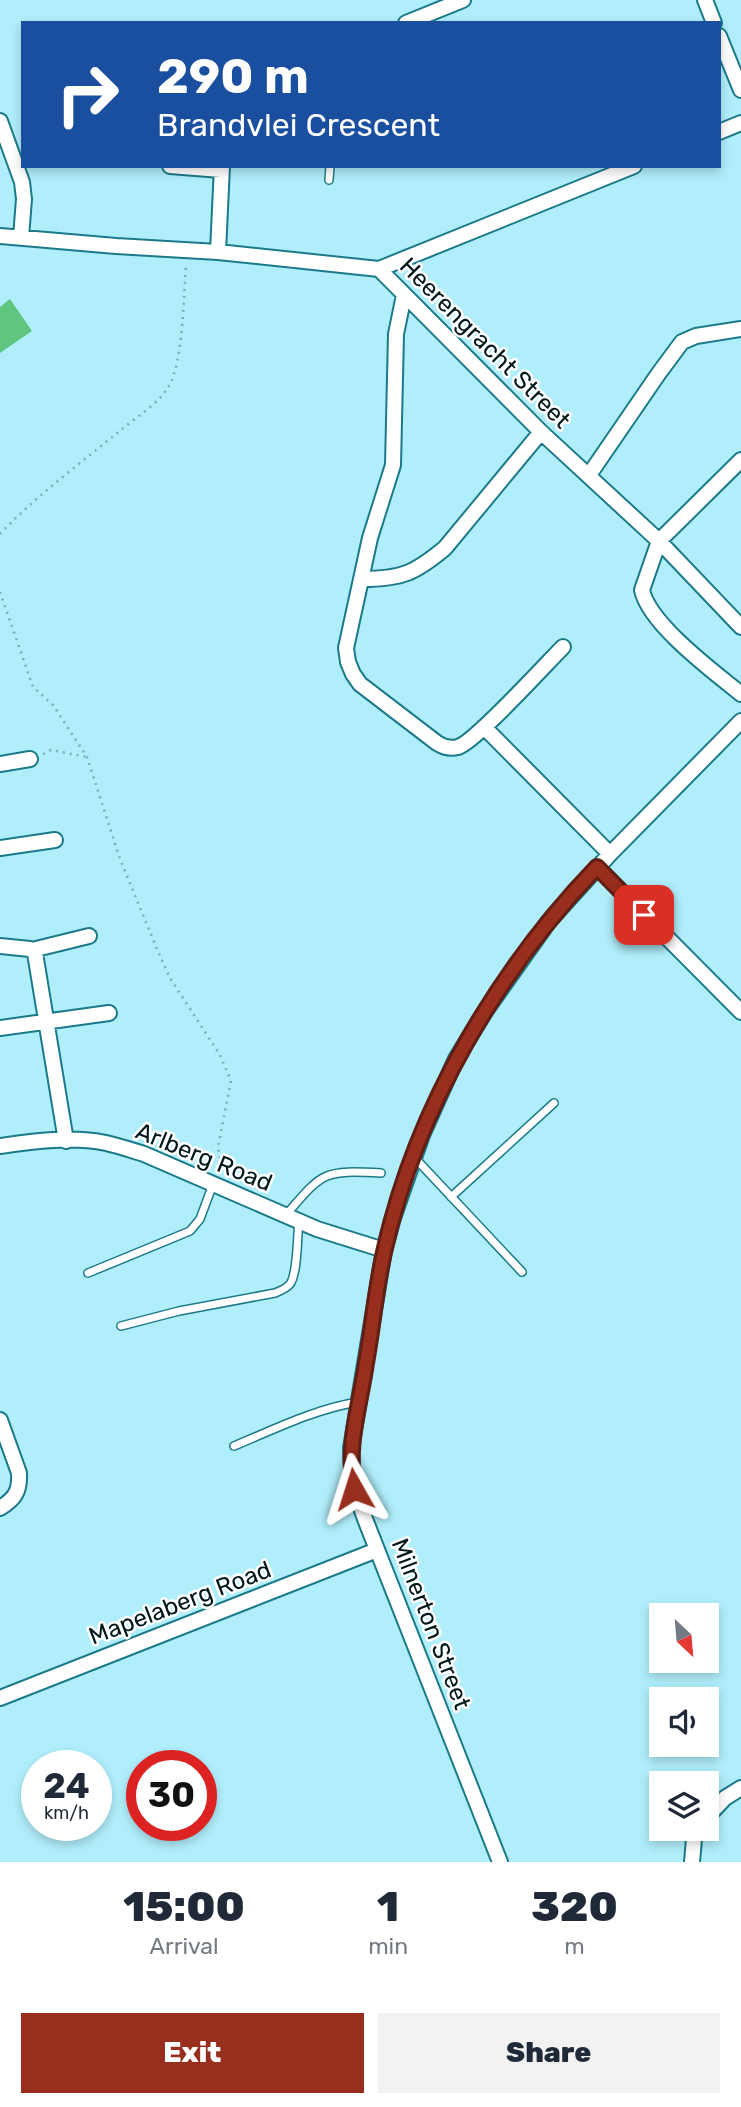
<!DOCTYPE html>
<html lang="en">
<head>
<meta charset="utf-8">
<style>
	:root { --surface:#fff; --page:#f2f2f3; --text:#1f2937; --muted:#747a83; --accent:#982e1d }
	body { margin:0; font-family:Rubik,sans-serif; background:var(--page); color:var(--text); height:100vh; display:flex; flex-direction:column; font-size:26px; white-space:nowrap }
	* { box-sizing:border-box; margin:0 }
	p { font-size:23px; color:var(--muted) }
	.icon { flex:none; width:38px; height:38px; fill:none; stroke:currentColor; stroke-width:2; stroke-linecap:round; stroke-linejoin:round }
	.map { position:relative; height:1862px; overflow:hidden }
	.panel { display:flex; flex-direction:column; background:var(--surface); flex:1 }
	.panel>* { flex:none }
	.guide { position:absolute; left:21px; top:21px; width:700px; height:147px; border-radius:0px; box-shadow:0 4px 10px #0003; background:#1a4fa0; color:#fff; overflow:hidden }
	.needle { width:46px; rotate:154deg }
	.buttons { position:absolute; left:649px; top:1603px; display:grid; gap:14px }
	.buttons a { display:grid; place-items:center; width:70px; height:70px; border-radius:0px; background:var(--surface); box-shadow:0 4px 10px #0003; font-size:35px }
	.speed { position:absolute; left:21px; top:1750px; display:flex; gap:14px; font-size:35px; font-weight:700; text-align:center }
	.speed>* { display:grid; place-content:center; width:91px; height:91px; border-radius:50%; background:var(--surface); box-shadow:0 4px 10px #0003; line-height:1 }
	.speed small { font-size:18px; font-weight:400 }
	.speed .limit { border:10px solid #d22; background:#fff; color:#111 }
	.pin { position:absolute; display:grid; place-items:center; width:60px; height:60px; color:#fff; margin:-30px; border-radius:14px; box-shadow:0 4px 10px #0006 }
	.me { position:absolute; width:77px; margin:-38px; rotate:354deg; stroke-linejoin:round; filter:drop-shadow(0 0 5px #0008) }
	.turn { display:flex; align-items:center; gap:24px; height:147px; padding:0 21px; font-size:32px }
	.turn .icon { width:91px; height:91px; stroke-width:2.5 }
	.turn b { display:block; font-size:49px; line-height:60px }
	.eta { display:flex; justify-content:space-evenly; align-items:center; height:119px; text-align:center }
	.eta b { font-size:42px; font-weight:800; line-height:49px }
	.primary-button { display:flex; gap:14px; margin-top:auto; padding:14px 21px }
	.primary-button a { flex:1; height:80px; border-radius:0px; background:var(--accent); color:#fff; font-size:28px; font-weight:800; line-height:80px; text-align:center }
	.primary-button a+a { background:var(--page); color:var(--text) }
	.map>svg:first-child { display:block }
</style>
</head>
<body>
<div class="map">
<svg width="741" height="1862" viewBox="0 0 741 1862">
	<rect width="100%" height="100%" fill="#b0eefb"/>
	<!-- water -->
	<path fill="#60c57f" d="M10,299l22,32 -32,22v-46z"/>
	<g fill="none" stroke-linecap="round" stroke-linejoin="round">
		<!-- service casing -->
		<g stroke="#1b7a8a" stroke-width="10">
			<path id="service" d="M329,180l1,-14
				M414,1157l108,115
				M451,1197l103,-94
				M285,1216c38,-44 37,-46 96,-43
				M88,1273l102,-42 10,-12 13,-35
				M121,1326l58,-15 96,-18c5,-2 12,-5 15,-9 8,-11 7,-48 9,-63
				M234,1446c41,-17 81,-37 124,-44"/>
		</g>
		<!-- minor casing -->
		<g stroke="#1b7a8a" stroke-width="18">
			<path id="minor" d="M705,0l9,23
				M406,23l57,-23
				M719,36l22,54
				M0,121l22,61 2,17 -3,38
				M719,132l22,-9
				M170,166l51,4
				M0,236l116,10 102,6 161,17 162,163 118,109 82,86
				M218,252l4,-86
				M379,269l255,-103
				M404,295l-8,39 -3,131 -23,73 -24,110 2,14 5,12 7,10 77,59c6,4 13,6 21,4 17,-5 87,-82 105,-100
				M741,460l-82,81 -17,49c7,34 72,82 99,104
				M589,475l70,-102 23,-31 14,-6 45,-7
				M362,579c40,0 53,-6 83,-31l96,-116
				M484,727l126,127
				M0,764l30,-5
				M0,848l55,-8
				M597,867l144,145
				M0,946l30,3 5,4 31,188
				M32,950l57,-14
				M0,1028l109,-15
				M0,1146c34,-5 72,-10 106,-3 13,3 25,7 38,11l173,75 67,21
				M0,1420l19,53c1,18 -4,26 -19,35
				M0,1698l377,-148
				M707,1817l18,-19 16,-10
				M500,1862l-135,-343c-9,-24 -14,-45 -14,-71l33,-198 9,-32 29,-83 34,-76 30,-49 63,-89 61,-67 131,-133
				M692,1862l2,-23 5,-10"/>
		</g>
		<!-- path -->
		<path stroke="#7aadb7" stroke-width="2.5" stroke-dasharray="2 5" stroke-linecap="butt" d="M0,534c37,-39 81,-71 122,-105 16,-13 37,-26 47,-43 14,-24 15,-93 17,-122
			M0,592l33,95 20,18 34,52 33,102 37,90 13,29 50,77 11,26 -13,66 4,24
			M43,754l8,-4 36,7"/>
		<!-- service -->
		<use href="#service" stroke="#fff" stroke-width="7"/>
		<!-- minor -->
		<use href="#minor" stroke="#fff" stroke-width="14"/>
	</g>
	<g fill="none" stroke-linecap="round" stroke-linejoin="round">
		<!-- route casing -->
		<g stroke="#631e13" stroke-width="18">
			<path id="route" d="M354,1489c-8,-44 6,-83 12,-126 7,-38 10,-78 19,-115 32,-141 113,-278 212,-381l47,48"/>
		</g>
		<!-- route -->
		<use href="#route" stroke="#982e1d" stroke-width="12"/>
	</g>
	<g text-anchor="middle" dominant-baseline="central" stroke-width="5" stroke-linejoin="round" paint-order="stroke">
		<!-- street labels -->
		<g font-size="24" fill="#00171c" stroke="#fff">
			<text transform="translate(485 343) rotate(45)">Heerengracht Street</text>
			<text transform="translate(204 1157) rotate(22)">Arlberg Road</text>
			<text transform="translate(180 1603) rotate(-21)">Mapelaberg Road</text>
			<text transform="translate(431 1624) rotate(69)">Milnerton Street</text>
		</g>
	</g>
</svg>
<div class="buttons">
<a><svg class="needle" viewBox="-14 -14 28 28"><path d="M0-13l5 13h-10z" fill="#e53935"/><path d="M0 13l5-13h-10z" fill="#747a83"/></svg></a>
<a><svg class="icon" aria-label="sound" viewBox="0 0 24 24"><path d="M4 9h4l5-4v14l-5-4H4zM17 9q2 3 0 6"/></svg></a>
<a><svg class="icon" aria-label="layers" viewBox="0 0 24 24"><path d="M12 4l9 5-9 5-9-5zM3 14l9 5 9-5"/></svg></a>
</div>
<div class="speed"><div>24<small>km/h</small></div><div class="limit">30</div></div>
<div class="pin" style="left:644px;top:915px;background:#d93025"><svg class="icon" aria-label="arrive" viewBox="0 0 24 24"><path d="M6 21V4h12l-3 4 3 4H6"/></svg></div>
<svg class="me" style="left:354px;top:1489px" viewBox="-20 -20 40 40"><path d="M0-17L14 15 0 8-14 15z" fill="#982e1d" stroke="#fff" stroke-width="4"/></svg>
<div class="guide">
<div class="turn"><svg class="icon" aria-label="right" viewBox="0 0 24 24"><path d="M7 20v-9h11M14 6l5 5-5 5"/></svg><div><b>290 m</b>Brandvlei Crescent</div></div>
</div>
</div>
<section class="panel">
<div class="eta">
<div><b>15:00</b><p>Arrival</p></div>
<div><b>1</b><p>min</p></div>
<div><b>320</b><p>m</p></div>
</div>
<div class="primary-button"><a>Exit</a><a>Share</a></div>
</section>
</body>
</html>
